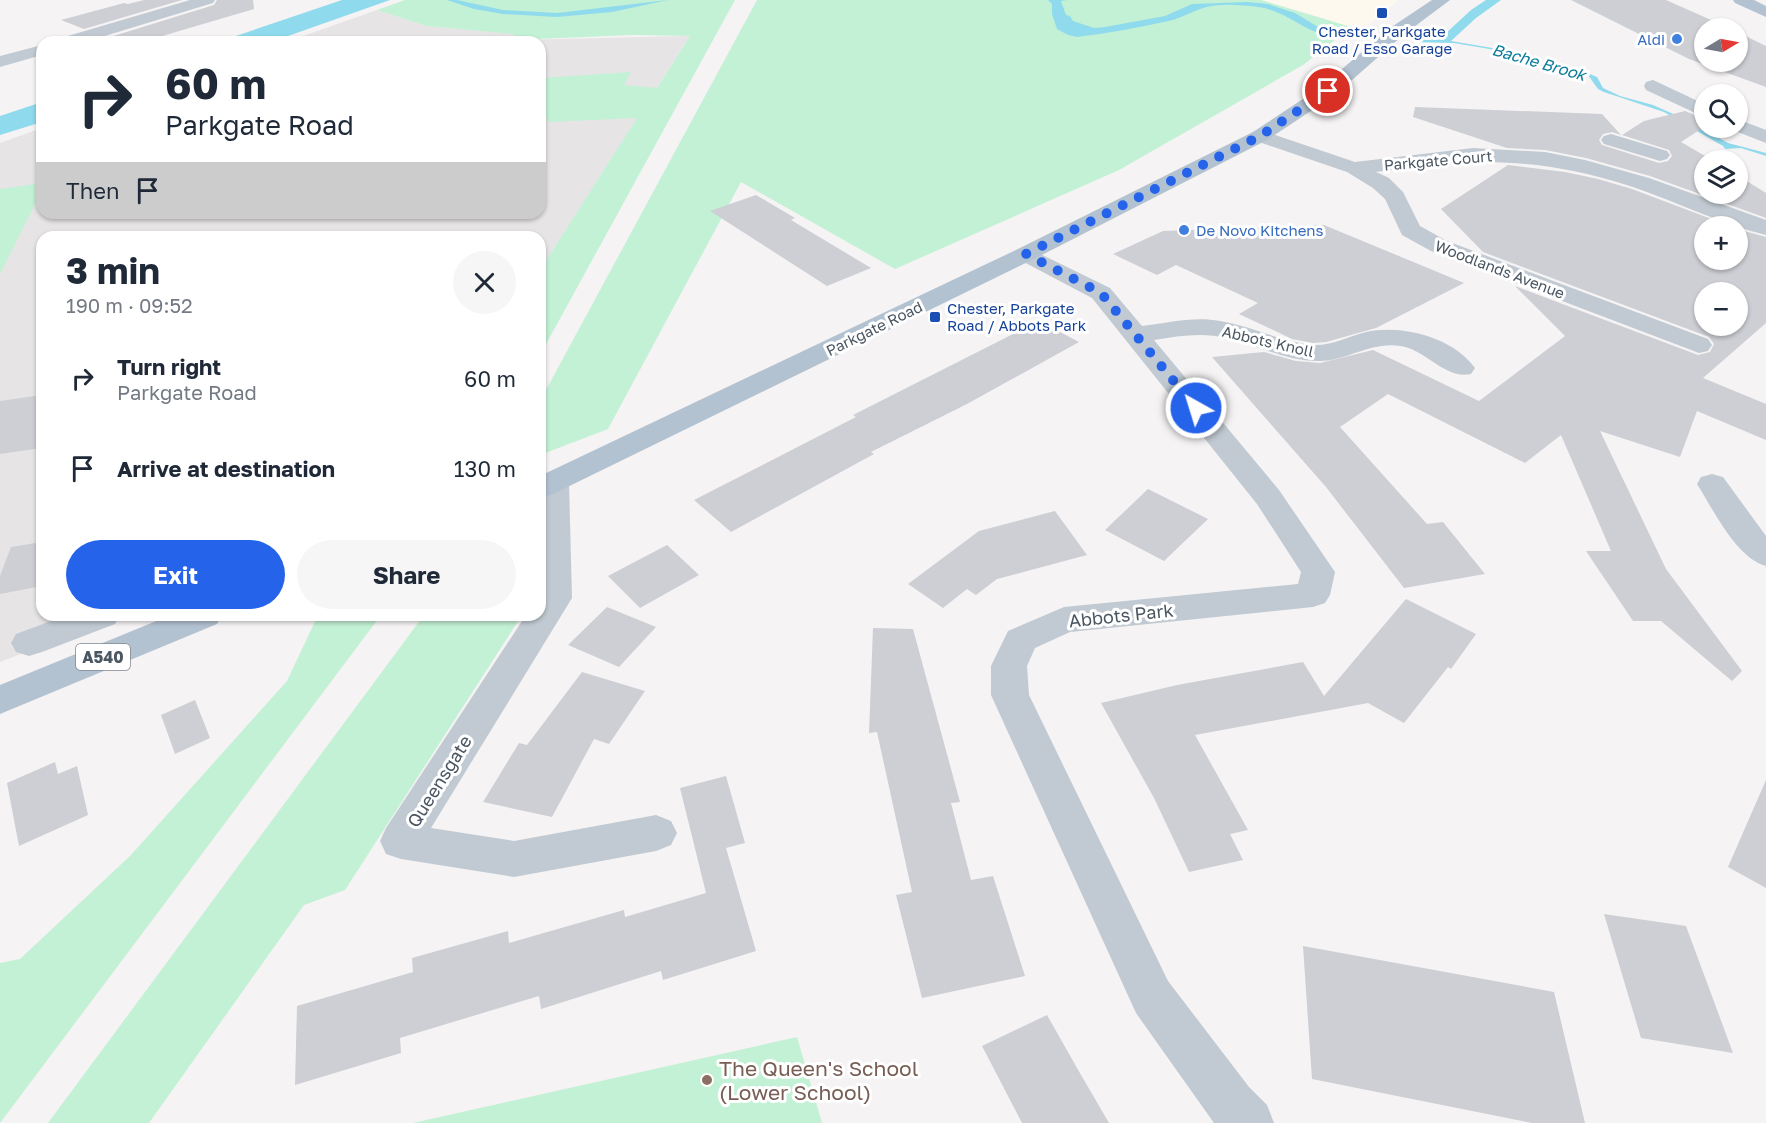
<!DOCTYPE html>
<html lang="en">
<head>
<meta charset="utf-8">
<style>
	:root { --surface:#fff; --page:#f6f6f7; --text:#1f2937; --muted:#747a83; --accent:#2563eb }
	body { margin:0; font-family:"Golos Text",sans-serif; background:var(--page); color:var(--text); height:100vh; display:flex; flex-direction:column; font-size:22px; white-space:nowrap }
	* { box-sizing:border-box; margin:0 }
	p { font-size:20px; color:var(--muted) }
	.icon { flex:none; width:33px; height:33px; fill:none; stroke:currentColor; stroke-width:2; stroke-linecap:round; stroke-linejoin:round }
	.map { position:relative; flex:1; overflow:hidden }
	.side { position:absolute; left:36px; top:231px; width:510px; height:390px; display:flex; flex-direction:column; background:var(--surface); border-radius:18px; box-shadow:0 2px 4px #0004 }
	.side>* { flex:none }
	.hud { position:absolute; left:36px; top:36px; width:510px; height:183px; border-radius:18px; box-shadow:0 2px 4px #0004; background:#fff; color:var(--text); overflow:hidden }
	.needle { width:39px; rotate:80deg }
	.controls { position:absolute; left:1694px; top:18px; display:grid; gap:12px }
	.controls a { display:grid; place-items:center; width:54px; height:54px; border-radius:50%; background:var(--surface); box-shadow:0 2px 4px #0004; font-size:30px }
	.pin { position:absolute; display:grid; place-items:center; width:51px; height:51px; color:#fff; margin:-26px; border:3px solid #fff; border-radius:50%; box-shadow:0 2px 6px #0007 }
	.me { position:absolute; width:66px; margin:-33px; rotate:321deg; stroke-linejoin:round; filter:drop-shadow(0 0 4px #0008) }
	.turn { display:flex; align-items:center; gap:21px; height:126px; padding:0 30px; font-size:27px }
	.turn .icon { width:78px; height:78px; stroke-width:2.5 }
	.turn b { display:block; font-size:42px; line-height:51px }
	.then { display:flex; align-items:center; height:57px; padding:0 30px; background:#0003; gap:12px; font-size:22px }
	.round { display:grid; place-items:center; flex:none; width:63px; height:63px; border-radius:32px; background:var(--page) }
	.head { display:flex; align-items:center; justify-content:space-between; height:102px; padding:0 30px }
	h1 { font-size:36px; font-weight:700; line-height:45px }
	.primary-button { display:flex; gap:12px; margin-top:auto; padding:12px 30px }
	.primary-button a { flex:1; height:69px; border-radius:36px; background:var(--accent); color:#fff; font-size:24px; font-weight:700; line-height:69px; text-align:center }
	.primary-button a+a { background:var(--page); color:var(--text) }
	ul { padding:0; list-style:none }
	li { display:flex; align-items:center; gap:18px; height:90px; padding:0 30px }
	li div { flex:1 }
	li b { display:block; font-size:22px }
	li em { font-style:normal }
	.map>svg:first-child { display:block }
</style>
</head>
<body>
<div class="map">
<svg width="1766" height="1123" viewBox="0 0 1766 1123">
	<rect width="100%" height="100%" fill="#f5f3f3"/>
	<!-- commercial -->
	<path fill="#fdf9ef" d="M1261,0h137l-37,31 -47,-16z"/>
	<!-- education -->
	<path fill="#e6e4e5" d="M377,10l50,16 88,8 -2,6 177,-4 -150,234v-33h-498v378h81l-123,47v-519l42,-15v85h498v-171h-254z"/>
	<!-- green -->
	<path fill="#c3f1d5" d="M405,0h330l-195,355v-85l97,-152 -89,4 -2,-6h-6v-38l91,-6 -7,13 33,3 33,-52 -58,-1 -119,5 1,-6 -87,-8 -50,-16z
		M757,0h504l90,27 -48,38 -184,105 -224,99 -154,-87 -133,247 -68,26v-54z
		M42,183v7l-42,84v-85z
		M318,615h63l-381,508v-160l20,-4 111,-104 156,-174z
		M424,615h98l-177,275 -41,15 -155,218h-101z
		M797,1037l25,86h-409z"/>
	<!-- water -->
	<path fill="#90daee" d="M342,0h48l-119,42h-53z
		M1048,0h19l-6,1 5,14 4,1 3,5 21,7 11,-1 60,-11 27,-12 55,-2 21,2 27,9 25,15 41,3c-43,20 -64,-19 -103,-24 -17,-2 -39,-4 -55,1 -10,3 -20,9 -30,12 -31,7 -64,13 -96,17l-9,-2 -11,-6 -5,-15v-10z
		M1486,0h15l-25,18 -25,23 53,9 33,13 53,11 7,3 6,11 17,8 33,9 27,12 48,26 38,10v3l-25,-8 -16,1 -2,-3 -59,-34 -60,-20 -6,-3 -10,-14 -53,-10 -34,-14 -47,-8 -41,-1 7,-6 24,-1 27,-25z
		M42,102v20l-42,13v-19z"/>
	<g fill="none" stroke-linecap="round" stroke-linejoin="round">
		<!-- stream -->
		<path fill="#90daee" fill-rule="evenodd" d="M447,0h10l46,10 54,3 111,-13 -56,12 -55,5 -54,-3 -29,-5z"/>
	</g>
	<!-- building -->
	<path fill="#cdcfd5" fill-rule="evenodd" d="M144,0h38l-98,29 -23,-9 63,-17 4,1z
		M217,0h36l1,9 -112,33h-23l-12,-4 107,-33z
		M1571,0h95l63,28h-25v34h33v-30l29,14v41l-77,-28z
		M1415,107l187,7 19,21 -9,-3 -9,2 -4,6 3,5 57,18 9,-2 4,-5 -3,-6 -47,-15 22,-14 41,-10 19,8v8l-23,15 31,18h-8v34h33v-19l29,18v25l-116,-42 -64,-18 -41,-8 -38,-2 -94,-31z
		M1508,165l57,7 33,7 34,10 98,37h-26v34h33v-31l29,8v86l-63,55 63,26v36l-69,-29 -17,46 -80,-26 66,138 76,102 -10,10 -71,-60h-28l-47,-70h25l-50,-116 -36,28 -137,-69 -48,33 87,97 16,-2 42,52 -81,14 -78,-101 -114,-130 52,-5 32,9 24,2 53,-13 106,51 86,-65 -50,-50 183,69 12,-3 4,-8 -5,-7 -226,-85 -42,-43zM1704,292h33v34h-33z
		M756,195l39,23 -4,2 80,48 -44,18 -117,-75z
		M1324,225l140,58 -88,45 -50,14 -13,1 -21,-4 -53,-25 19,-11 -82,-38 -19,10 -44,-21 50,-23z
		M1039,321l40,21 -112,62 -96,48 3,2 -143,78 -37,-32 162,-83 -3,-2z
		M42,395v53l-42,6v-53z
		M1148,489l60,30 -44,42 -59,-31z
		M1055,511l32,44 -90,24 -21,16 -9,-6 -24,19 -35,-24 71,-53z
		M42,542v44l-42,8v-18l11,-29z
		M667,545l32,30 -59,33 -32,-32z
		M1406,599l70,35 -25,35 -3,-2 -44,56 -36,-20 -173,32 53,95 -18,4 13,26 -54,12 -35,-74 -53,-95 76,-18 126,-23 21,34z
		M607,607l49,20 -37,40 -51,-22z
		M873,628l40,1 47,173 -9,1 20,77 22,-4 32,100 -103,22 -26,-103 16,-3 -35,-160 -8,1z
		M582,672l63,19 -36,53 -15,-5 -42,78 -69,-15 36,-59 8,2z
		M195,700l15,38 -35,16 -14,-39z
		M55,762l3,12 19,-8 11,49 -69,31 -12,-63z
		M726,776l19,67 -19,5 30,103 -93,29 -2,-9 -120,38 -2,-13 -139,42 1,15 -106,32 2,-79 116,-34 -1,-14 96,-27 1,12 115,-33 1,7 81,-24 -26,-105z
		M1766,780v108l-38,-21z
		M1604,914l82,12 47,127 -92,-15z
		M1303,946l251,46 31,131h-53l-220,-44z
		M1047,1015l30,53 32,55h-87l-40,-77z"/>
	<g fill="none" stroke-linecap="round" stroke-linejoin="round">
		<!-- street -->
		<path fill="#c1cad2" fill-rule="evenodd" d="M190,0h25l-2,3 -128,39h-27l3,-4z
			M42,45v10l-42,12v-11z
			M1653,80l51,24v13l-58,-27 -2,-4 2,-4z
			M1737,119l29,11v13l-36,-14 -1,-1h8z
			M1260,130l95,32 118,-14 72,4 40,8 64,18 117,42v15c-45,-11 -89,-33 -133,-48 -97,-31 -158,-29 -257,-15l13,6 14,14 17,34 27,15 261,98 4,6 -4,6 -9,2 -268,-102 -29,-16 -17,-36 -12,-11 -26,-16 -94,-32 -3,-4 3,-4z
			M1611,134l56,17 3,4 -3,4 -7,2 -56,-17 -3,-4 3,-4z
			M1026,247l84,41 32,38c26,-3 52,-10 78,-5 32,5 61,21 93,24 19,1 36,-9 53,-13 35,-8 87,5 109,36l-4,6c-25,6 -45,-24 -70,-28 -30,-5 -52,14 -81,15 -32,1 -63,-16 -93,-23 -25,-6 -49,-2 -73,2l125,150 56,82 -5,23 -5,8 -12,4 -243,25 -35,16 -8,18 2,29 139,286 81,106 18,18 7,18h-60l-78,-110 -145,-318v-29l17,-35 56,-24 234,-23 3,-12 -44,-68 -165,-206 -74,-39 -4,-5 4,-5z
			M554,473l11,3 4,7 3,115 -141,230 83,13 142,-26 15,6 6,12 -6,12 -15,6 -142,26 -113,-18 -15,-5 -6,-13 6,-13 140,-213h14v-134l3,-5z
			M1712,474l11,3 43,59v30c-30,-8 -53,-57 -69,-82l4,-7z
			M67,615h53l-5,9 -73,28 -13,4 -13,-4 -5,-9 5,-9z"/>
		<!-- primary -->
		<path fill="#b3c2d1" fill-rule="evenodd" d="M1432,0h18l-48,36 -67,59 -68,45 -233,119 -483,236 -11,3v-22l478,-227 235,-117 68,-45 69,-59z
			M1733,0h21l12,6v11l-31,-14z
			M171,615h51l-5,9 -217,90v-29z"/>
	</g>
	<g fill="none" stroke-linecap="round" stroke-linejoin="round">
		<!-- route -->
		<path stroke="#2563eb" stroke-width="10" stroke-dasharray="0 18" d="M1196,408l-95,-115 -75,-39 234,-118 68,-45"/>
	</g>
	<!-- markers -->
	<g fill="#1a4fb4" stroke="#fff" stroke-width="2">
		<rect x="1376" y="7" width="12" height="12" rx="3"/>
		<rect x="929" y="311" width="12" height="12" rx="3"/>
	</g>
	<g fill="#3f7fe0" stroke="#fff" stroke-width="2">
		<circle cx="1677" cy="39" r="6"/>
		<circle cx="1184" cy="230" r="6"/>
	</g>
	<circle fill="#8d6e63" stroke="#fff" stroke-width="2" cx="707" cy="1080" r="6"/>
	<g text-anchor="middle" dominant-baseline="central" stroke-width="6" stroke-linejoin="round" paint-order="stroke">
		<!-- far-transit labels -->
		<g font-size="15" fill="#164399" stroke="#fff">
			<text x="1382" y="31">Chester, Parkgate<tspan x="1382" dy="17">Road / Esso Garage</tspan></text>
			<text x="947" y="308" text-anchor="start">Chester, Parkgate<tspan x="947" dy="17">Road / Abbots Park</tspan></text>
		</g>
		<!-- far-shop labels -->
		<g font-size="15" fill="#366cbe" stroke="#fff" text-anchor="end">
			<text x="1665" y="39">Aldi</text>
			<text x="1196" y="230" text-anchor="start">De Novo Kitchens</text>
		</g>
		<!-- far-street labels -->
		<g font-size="15" fill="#4a5661" stroke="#fff">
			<text transform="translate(1438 160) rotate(-5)">Parkgate Court</text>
			<text transform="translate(1500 269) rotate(21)">Woodlands Avenue</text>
			<text transform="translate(874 328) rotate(-26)">Parkgate Road</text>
			<text transform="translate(1268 341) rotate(13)">Abbots Knoll</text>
		</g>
		<!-- far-water labels -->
		<g font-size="16" font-style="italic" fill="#0c7c9b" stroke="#fff">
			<text transform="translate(1539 62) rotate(16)">Bache Brook</text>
		</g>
		<!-- shield labels -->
		<rect fill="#fff" stroke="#808990" stroke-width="1.5" x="76" y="644" width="54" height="26" rx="4.5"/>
		<g font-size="16" font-weight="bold" fill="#4a5661">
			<text x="103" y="657">A540</text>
		</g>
		<!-- street labels -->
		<g font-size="18" fill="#4a5661" stroke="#fff">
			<text transform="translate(1121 615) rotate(-6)">Abbots Park</text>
			<text transform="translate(439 781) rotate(-58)">Queensgate</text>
		</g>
		<!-- near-education labels -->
		<g font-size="21" fill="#785e54" stroke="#fff" text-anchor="start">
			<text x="719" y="1068">The Queen's School<tspan x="719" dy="24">(Lower School)</tspan></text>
		</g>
	</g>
</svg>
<div class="controls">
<a><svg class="needle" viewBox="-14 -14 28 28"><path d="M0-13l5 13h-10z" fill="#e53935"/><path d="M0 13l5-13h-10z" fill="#747a83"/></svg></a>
<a><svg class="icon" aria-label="search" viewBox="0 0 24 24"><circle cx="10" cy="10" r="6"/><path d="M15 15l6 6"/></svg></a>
<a><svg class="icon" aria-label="layers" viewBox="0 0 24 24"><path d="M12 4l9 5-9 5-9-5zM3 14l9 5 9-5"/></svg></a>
<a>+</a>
<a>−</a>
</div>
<div class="pin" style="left:1328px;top:91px;background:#d93025"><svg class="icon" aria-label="arrive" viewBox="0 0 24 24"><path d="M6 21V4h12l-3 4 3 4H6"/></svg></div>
<svg class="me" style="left:1196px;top:408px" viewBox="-20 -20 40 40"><circle r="17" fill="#2563eb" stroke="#fff" stroke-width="3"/><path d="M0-11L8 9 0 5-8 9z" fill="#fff"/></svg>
<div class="hud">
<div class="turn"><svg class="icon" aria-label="right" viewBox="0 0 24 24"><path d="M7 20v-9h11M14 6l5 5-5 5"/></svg><div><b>60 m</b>Parkgate Road</div></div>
<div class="then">Then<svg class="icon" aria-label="arrive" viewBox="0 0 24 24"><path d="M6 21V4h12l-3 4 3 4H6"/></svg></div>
</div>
<section class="side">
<div class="head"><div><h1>3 min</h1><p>190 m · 09:52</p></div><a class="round"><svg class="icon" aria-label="close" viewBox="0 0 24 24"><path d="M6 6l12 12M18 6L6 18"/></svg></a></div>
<ul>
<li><svg class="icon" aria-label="right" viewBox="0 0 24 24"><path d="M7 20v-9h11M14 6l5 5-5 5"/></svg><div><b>Turn right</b><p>Parkgate Road</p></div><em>60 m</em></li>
<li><svg class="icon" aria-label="arrive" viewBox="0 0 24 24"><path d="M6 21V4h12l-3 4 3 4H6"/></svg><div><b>Arrive at destination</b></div><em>130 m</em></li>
</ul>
<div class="primary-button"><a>Exit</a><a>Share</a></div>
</section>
</div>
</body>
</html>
